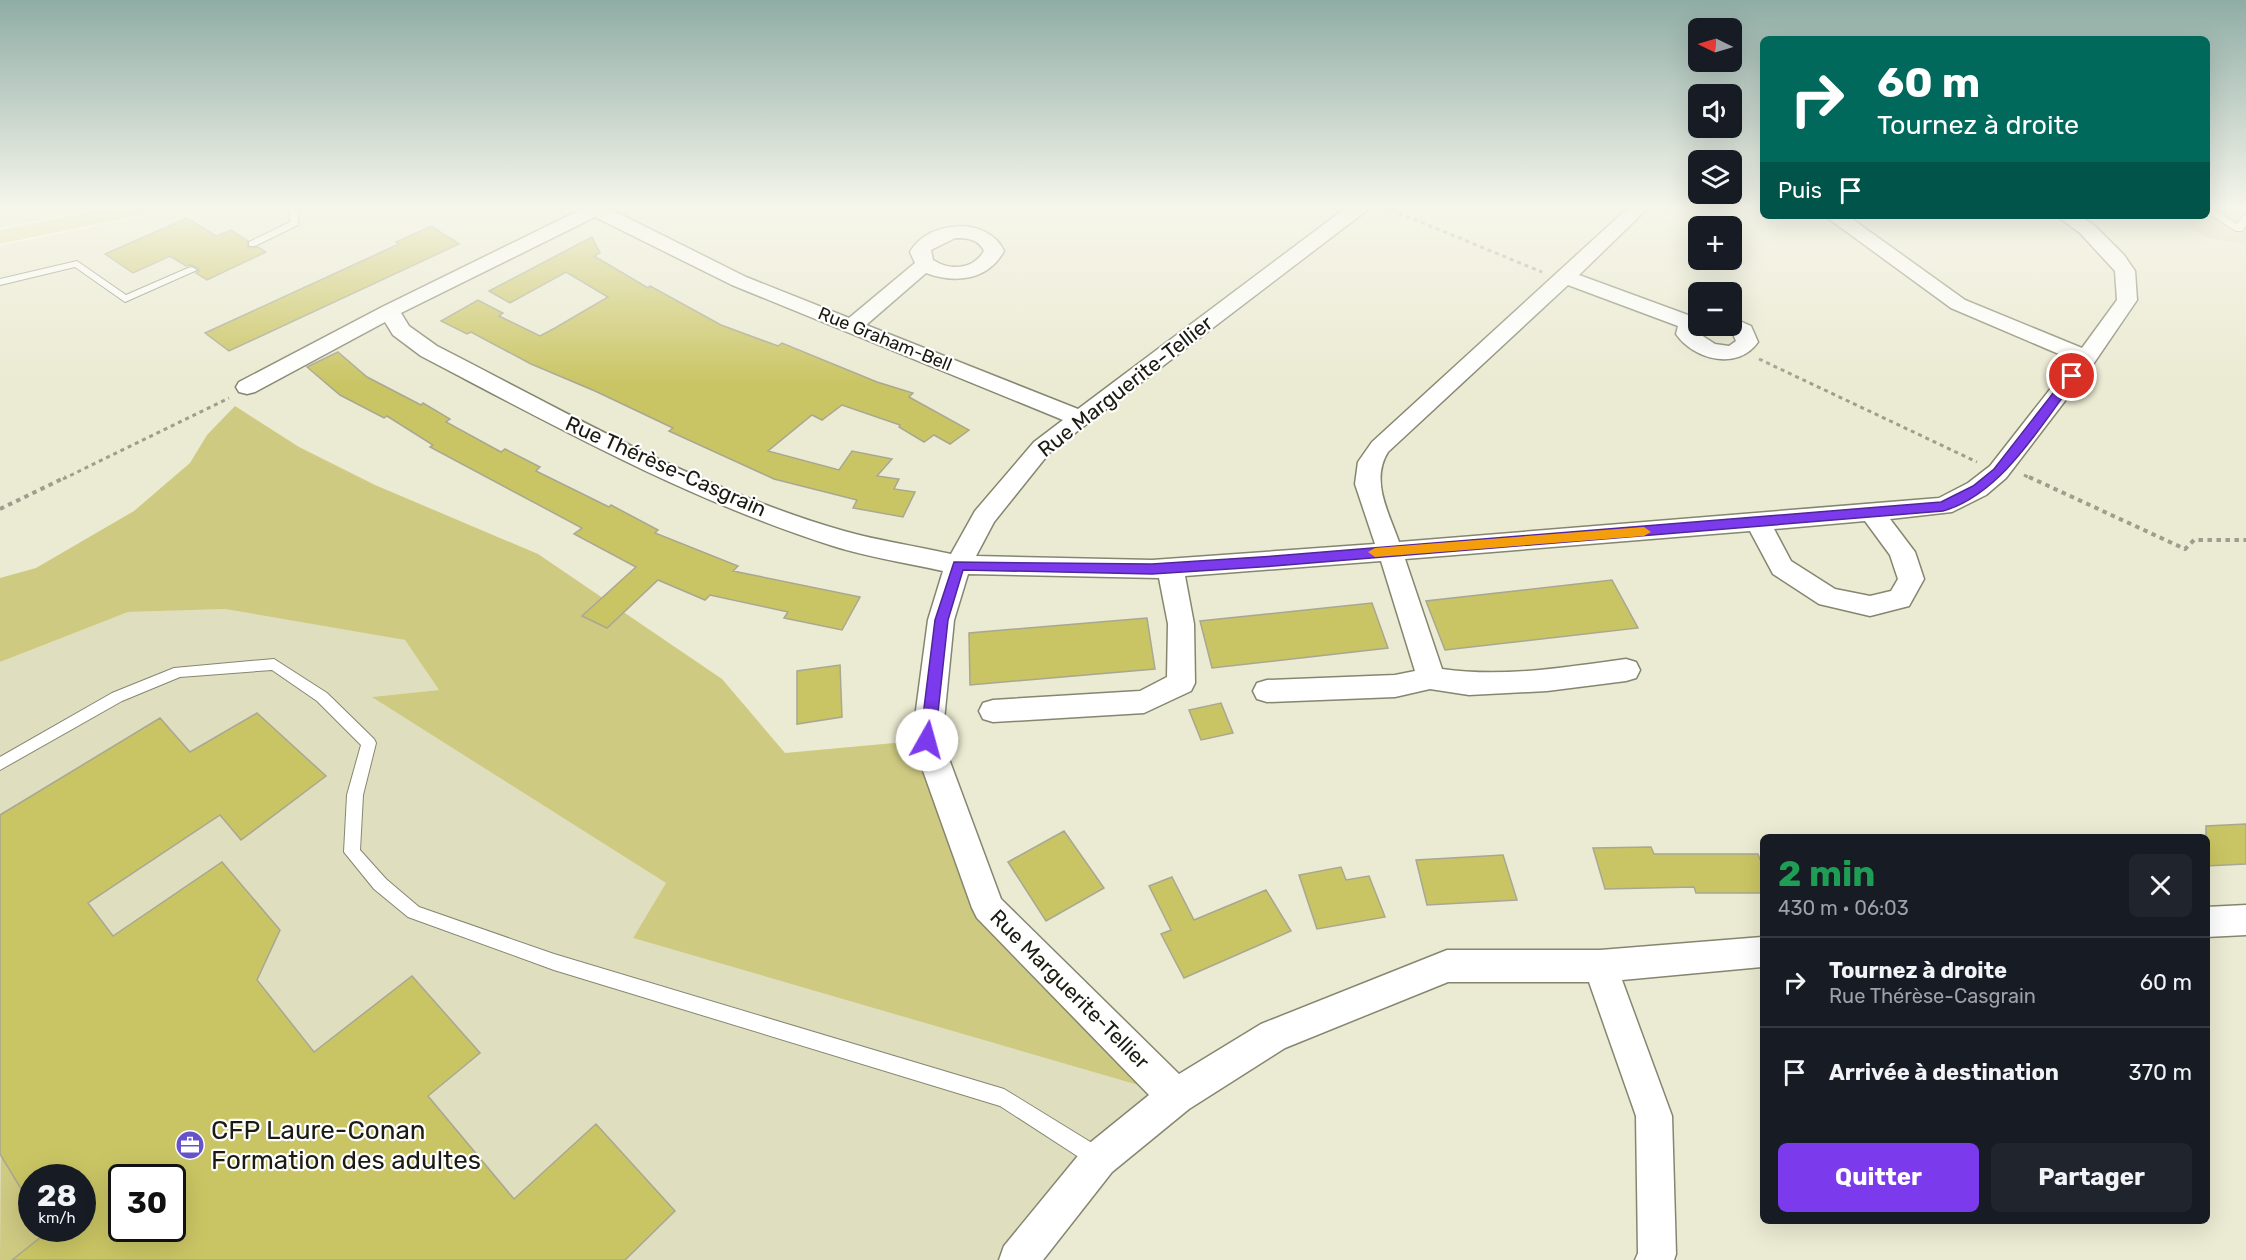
<!DOCTYPE html>
<html lang="fr">
<head>
<meta charset="utf-8">
<style>
	:root { --surface:#171b24; --page:#20242c; --text:#f1f3f6; --muted:#9ea1a6; --line:#363941; --accent:#7c3aed }
	body { margin:0; font-family:Rubik,sans-serif; background:var(--page); color:var(--text); height:100vh; display:flex; flex-direction:column; font-size:22px; white-space:nowrap }
	* { box-sizing:border-box; margin:0 }
	p { font-size:20px; color:var(--muted) }
	.icon { flex:none; width:33px; height:33px; fill:none; stroke:currentColor; stroke-width:2; stroke-linecap:round; stroke-linejoin:round }
	.map { position:relative; flex:1; overflow:hidden }
	.details { position:absolute; left:1760px; top:834px; width:450px; height:390px; display:flex; flex-direction:column; background:var(--surface); border-radius:9px; box-shadow:0 6px 24px #0002 }
	.details>* { flex:none }
	.banner { position:absolute; left:1760px; top:36px; width:450px; height:183px; border-radius:9px; box-shadow:0 6px 24px #0002; background:#00695c; color:#fff; overflow:hidden }
	.needle { width:39px; rotate:275deg }
	.fabs { position:absolute; left:1688px; top:18px; display:grid; gap:12px }
	.fabs a { display:grid; place-items:center; width:54px; height:54px; border-radius:9px; background:var(--surface); box-shadow:0 6px 24px #0002; font-size:30px }
	.speed { position:absolute; left:18px; top:1164px; display:flex; gap:12px; font-size:30px; font-weight:700; text-align:center }
	.speed>* { display:grid; place-content:center; width:78px; height:78px; border-radius:50%; background:var(--surface); box-shadow:0 6px 24px #0002; line-height:1 }
	.speed small { font-size:15px; font-weight:400 }
	.speed .limit { border:3px solid #111; border-radius:9px; background:#fff; color:#111 }
	.pin { position:absolute; display:grid; place-items:center; width:51px; height:51px; color:#fff; margin:-26px; border:3px solid #fff; border-radius:50%; box-shadow:0 2px 6px #0007 }
	.me { position:absolute; width:66px; margin:-33px; rotate:7deg; stroke-linejoin:round; filter:drop-shadow(0 0 4px #0008) }
	.turn { display:flex; align-items:center; gap:21px; height:126px; padding:0 18px; font-size:27px }
	.turn .icon { width:78px; height:78px; stroke-width:2.5 }
	.turn b { display:block; font-size:42px; line-height:51px }
	.then { display:flex; align-items:center; height:57px; padding:0 18px; background:#0003; gap:12px; font-size:22px }
	.round { display:grid; place-items:center; flex:none; width:63px; height:63px; border-radius:9px; background:var(--page) }
	.overview { display:flex; align-items:center; justify-content:space-between; height:102px; padding:0 18px }
	h1 { font-size:36px; font-weight:700; line-height:45px; color:#1e9e55 }
	.cta { display:flex; gap:12px; margin-top:auto; padding:12px 18px }
	.cta a { flex:1; height:69px; border-radius:9px; background:var(--accent); color:#fff; font-size:24px; font-weight:700; line-height:69px; text-align:center }
	.cta a+a { background:var(--page); color:var(--text) }
	ul { padding:0; list-style:none }
	li { display:flex; align-items:center; gap:18px; height:90px; padding:0 18px; border-top:2px solid var(--line) }
	li div { flex:1 }
	li b { display:block; font-size:22px }
	li em { font-style:normal }
	.map>svg:first-child { display:block }
</style>
</head>
<body>
<div class="map">
<svg width="2246" height="1260" viewBox="0 0 2246 1260">
	<rect width="100%" height="100%" fill="#ebead2"/>
	<!-- built -->
	<path fill="#dfdebf" fill-rule="evenodd" d="M2207,207h39v37l-38,-6 -37,-22h35z
		M225,609l180,31 34,50 -66,7 293,186 -33,55 543,158 -136,164h-1040v-598l128,-50zM32,1178h50v50h-50zM122,1178h50v50h-50z"/>
	<!-- green -->
	<path fill="#ceca82" d="M235,406l64,41 76,38 163,69 184,125 63,74 142,-13 61,168 188,188 -543,-158 33,-55 -294,-186 67,-7 -34,-50 -180,-31 -97,3 -128,50v-84l36,-10 98,-57 56,-48 17,-28z
		M1,1155l30,52 1,21 13,1 2,4 -35,27h-12z"/>
	<!-- building -->
	<path fill="#cac564" stroke="#a8a791" stroke-width="1.5" fill-rule="evenodd" d="M187,218l29,18 15,-6 17,11 -1,7 11,-1 8,5 -59,28 -11,-7 3,-2 -1,-3 -7,-3 -5,1 -16,-10 -37,17 -28,-19z
		M431,226l28,18 -230,107 -24,-18 194,-89 -3,-2z
		M592,237l8,16 -6,3 54,32 2,-2 71,39 57,21 4,-3 95,39 36,11 -4,4 60,33 -19,14 -16,-9 -10,7 -25,-15 1,-2 -58,-20 -20,15 -10,-5 -44,36 71,19 13,-19 40,8 -15,17 22,3 -5,10 21,3 -12,25 -50,-9 4,-8 -83,-21 -105,-48 4,-3 -78,-37 -64,-27 -60,-32 -4,2 -26,-13 37,-21 25,13 -4,3 41,20 15,-8 53,-31 -42,-25 -56,31 -21,-12z
		M338,352l29,25 54,28 2,-2 27,16 -4,3 55,30 4,-3 35,18 -4,4 73,36 2,-2 47,25 -3,3 83,33 -5,5 127,26 -18,33 -58,-12 4,-6 -78,-17 -5,5 -47,-20 -51,48 -25,-12 54,-49 -62,-33 8,-6 -152,-81 3,-2 -46,-29 -3,2 -44,-23 -33,-28z
		M1612,580l26,48 -193,22 -19,-49z
		M1372,603l16,45 -176,20 -12,-47z
		M1147,618l8,51 -185,16 -1,-52z
		M840,665l2,52 -45,7v-53z
		M1221,703l12,30 -32,7 -12,-30z
		M257,713l69,63 -85,64 -21,-25 -132,88 25,33 109,-74 58,68 -23,50 57,72 98,-76 68,77 -52,43 86,103 82,-75 79,87 -50,49h-613l29,-23v-9h41v-50h-50v29l-32,-53v-339l160,-97 30,34zM122,1178h50v50h-50z
		M2246,824v40l-40,2v-40z
		M1064,831l40,57 -58,33 -38,-59z
		M1651,847l3,7h104l4,11v28h-66l-2,-6 -89,2 -12,-41z
		M1503,855l14,45 -90,5 -11,-45z
		M1341,867l5,13 23,-4 16,41 -68,12 -18,-54z
		M1172,877l22,43 72,-30 25,41 -107,47 -23,-44 10,-4 -22,-44z"/>
	<g fill="none" stroke-linecap="round" stroke-linejoin="round">
		<!-- lane casing -->
		<g stroke="#868670" stroke-width="2">
			<path id="lane" d="M289,207h10l-1,18 -43,21h-6v-4l41,-20z
				M2206,207h4l27,17 6,-8 3,-1v11l-4,5h-6l-30,-19z
				M77,261l49,34 62,-27 4,-1 5,3 -72,32 -50,-35 -75,18v-6z
				M274,659l53,34 47,46 2,4 -13,52 -3,55 26,29 33,28 135,47 450,135 101,62 2,7 -2,7 -7,2 -7,-2 -91,-59 -446,-136 -146,-53 -34,-28 -30,-37 3,-57 14,-50 -44,-44 -45,-31 -92,7 -58,24 -122,69v-13l112,-64 62,-25z"/>
		</g>
		<!-- street casing -->
		<g stroke="#868670" stroke-width="3">
			<path id="street" d="M586,207h23l-1,1 138,69 103,41 66,-55 -5,-11c18,-32 78,-36 94,-1 -16,29 -48,33 -78,22l-60,52 212,84 269,-202h21l-2,4 -316,241 -56,70 -18,34 176,4 223,-16 -20,-60 3,-22 14,-20 257,-235h20l-70,68 109,40 10,-2v13h3l-3,7 17,11 14,2 7,-5 -3,-7 -11,-8h9v-9l20,9 7,16c-20,29 -64,18 -82,-8l2,-8 -110,-41 -180,167c-18,29 1,61 11,90l540,-44 29,-15 22,-17 83,-106 -122,-52 -126,-92h23l117,84 117,48 35,-48 -2,-29 -35,-38 -23,-17h23l14,9 30,30 11,16 2,29 -43,63 -88,115 -20,17 -34,17 -62,7 25,33 9,27 -15,27 -39,10 -51,-12 -46,-30 -23,-43 -345,28 37,110c61,9 124,-2 184,-10l10,3 4,8 -4,8 -10,3 -79,10 -78,4 -39,-6 -35,8 -128,5 -10,-3 -4,-8 4,-8 10,-3 128,-5 20,-4 -34,-110 -196,15 9,48 1,59 -4,8 -47,22 -151,9 -10,-3 -4,-8 4,-8 10,-3 147,-9 27,-14 1,-53 -9,-46 -191,-4 -14,46 -12,120 59,159 178,175 82,-50 186,-74h153l162,-13v30l-140,13 50,136 4,138 -2,6h-39l3,-7 -2,-137 -47,-134h-141l-163,66 -96,61 -77,63 -69,88h-44l5,-14 82,-100 63,-51 -172,-177 -5,-10 -60,-168 16,-120 15,-49c-36,-8 -75,-14 -110,-25 -145,-46 -278,-120 -412,-190l-28,-21 -8,-13 -130,70 -8,2 -8,-2 -3,-5 3,-5 143,-75zM595,217l137,68 331,135 -29,22 -59,69 -24,43c-35,-8 -72,-13 -107,-23 -143,-41 -276,-118 -407,-185l-28,-20 -8,-13zM955,238c12,0 24,1 29,13 -11,19 -34,20 -51,9l-2,-10zM1865,521l25,34 8,24 -7,12 -21,5 -35,-7 -44,-28 -17,-32z
				M2246,905v30l-40,2v-30z"/>
		</g>
		<!-- primary casing -->
		<g stroke="#fff" stroke-width="3">
			<path id="primary" d="M114,207h44l-4,5 -8,2 -146,30v-14z"/>
		</g>
		<!-- path-far1 -->
		<path stroke="#9f9e8c" stroke-width="3" stroke-dasharray="4 4" stroke-linecap="butt" d="M1384,207l158,65
			M1759,359l218,103
			M2024,475l8,4
			M63,479l166,-81"/>
		<!-- path -->
		<path stroke="#9f9e8c" stroke-width="4" stroke-dasharray="4.5 4.5" stroke-linecap="butt" d="M2029,477l156,72 9,-9h52
			M0,509l66,-32"/>
		<!-- lane -->
		<use href="#lane" fill="#fff" fill-rule="evenodd"/>
		<!-- street -->
		<use href="#street" fill="#fff" fill-rule="evenodd"/>
		<!-- primary -->
		<use href="#primary" fill="#e4e0a4" fill-rule="evenodd"/>
	</g>
	<!-- sky -->
	<linearGradient id="sky" x2="0" y2="1"><stop stop-color="#8fada5"/><stop offset="0.54" stop-color="#f6f6eb"/><stop offset="1" stop-color="#f6f6eb" stop-opacity="0"/></linearGradient>
	<rect width="2246" height="383" fill="url(#sky)"/>
	<!-- route -->
	<path fill="#7c3aed" stroke="#51269a" stroke-width="1.5" d="M2072,373l6,3 -2,3c-35,46 -74,115 -133,132l-669,55 -122,8 -189,-4 -15,50 -13,120 -3,4h-10l-2,-4 15,-120 19,-58 198,2 122,-8 667,-54 32,-16 21,-17 74,-95z"/>
	<!-- slow -->
	<path fill="#f59e0b" d="M1644,527l7,5 -7,4 -269,21 -7,-5 7,-4z"/>
	<!-- icons -->
	<defs>
		<g id="office-disc" transform="scale(1.5)"><circle r="9.5" fill="#6653cc" stroke="#fff"/><path d="M-6-3h4V-5.5h4V-3h4V5H-6ZM-1-4.5V-3h2v-1.5ZM-6 0V1H6V0Z" fill="#fff"/></g>
	</defs>
	<g fill-rule="evenodd">
		<use href="#office-disc" x="190" y="1145"/>
	</g>
	<g text-anchor="middle" dominant-baseline="central" stroke-width="4.5" stroke-linejoin="round" paint-order="stroke">
		<!-- far-street labels -->
		<g font-size="18" fill="#1b1b12" stroke="#fff">
			<text transform="translate(885 339) rotate(22)">Rue Graham-Bell</text>
		</g>
		<!-- street labels -->
		<g font-size="21" fill="#1b1b12" stroke="#fff">
			<text transform="translate(1125 386) rotate(-38)">Rue Marguerite-Tellier</text>
			<text transform="translate(666 466) rotate(24)">Rue Thérèse-Casgrain</text>
			<text transform="translate(1070 989) rotate(45)">Rue Marguerite-Tellier</text>
		</g>
		<!-- near-poi labels -->
		<g font-size="26" fill="#1b1b12" stroke="#fff" text-anchor="start">
			<text x="211" y="1130">CFP Laure-Conan<tspan x="211" dy="30">Formation des adultes</tspan></text>
		</g>
	</g>
</svg>
<div class="fabs">
<a><svg class="needle" viewBox="-14 -14 28 28"><path d="M0-13l5 13h-10z" fill="#e53935"/><path d="M0 13l5-13h-10z" fill="#9ea1a6"/></svg></a>
<a><svg class="icon" aria-label="sound" viewBox="0 0 24 24"><path d="M4 9h4l5-4v14l-5-4H4zM17 9q2 3 0 6"/></svg></a>
<a><svg class="icon" aria-label="layers" viewBox="0 0 24 24"><path d="M12 4l9 5-9 5-9-5zM3 14l9 5 9-5"/></svg></a>
<a>+</a>
<a>−</a>
</div>
<div class="speed"><div>28<small>km/h</small></div><div class="limit">30</div></div>
<div class="pin" style="left:2072px;top:376px;background:#d93025"><svg class="icon" aria-label="arrive" viewBox="0 0 24 24"><path d="M6 21V4h12l-3 4 3 4H6"/></svg></div>
<svg class="me" style="left:927px;top:740px" viewBox="-20 -20 40 40"><circle r="19" fill="#fff"/><path d="M0-13L10 11 0 6-10 11z" fill="#7c3aed"/></svg>
<div class="banner">
<div class="turn"><svg class="icon" aria-label="right" viewBox="0 0 24 24"><path d="M7 20v-9h11M14 6l5 5-5 5"/></svg><div><b>60 m</b>Tournez à droite</div></div>
<div class="then">Puis<svg class="icon" aria-label="arrive" viewBox="0 0 24 24"><path d="M6 21V4h12l-3 4 3 4H6"/></svg></div>
</div>
<section class="details">
<div class="overview"><div><h1>2 min</h1><p>430 m · 06:03</p></div><a class="round"><svg class="icon" aria-label="close" viewBox="0 0 24 24"><path d="M6 6l12 12M18 6L6 18"/></svg></a></div>
<ul>
<li><svg class="icon" aria-label="right" viewBox="0 0 24 24"><path d="M7 20v-9h11M14 6l5 5-5 5"/></svg><div><b>Tournez à droite</b><p>Rue Thérèse-Casgrain</p></div><em>60 m</em></li>
<li><svg class="icon" aria-label="arrive" viewBox="0 0 24 24"><path d="M6 21V4h12l-3 4 3 4H6"/></svg><div><b>Arrivée à destination</b></div><em>370 m</em></li>
</ul>
<div class="cta"><a>Quitter</a><a>Partager</a></div>
</section>
</div>
</body>
</html>
